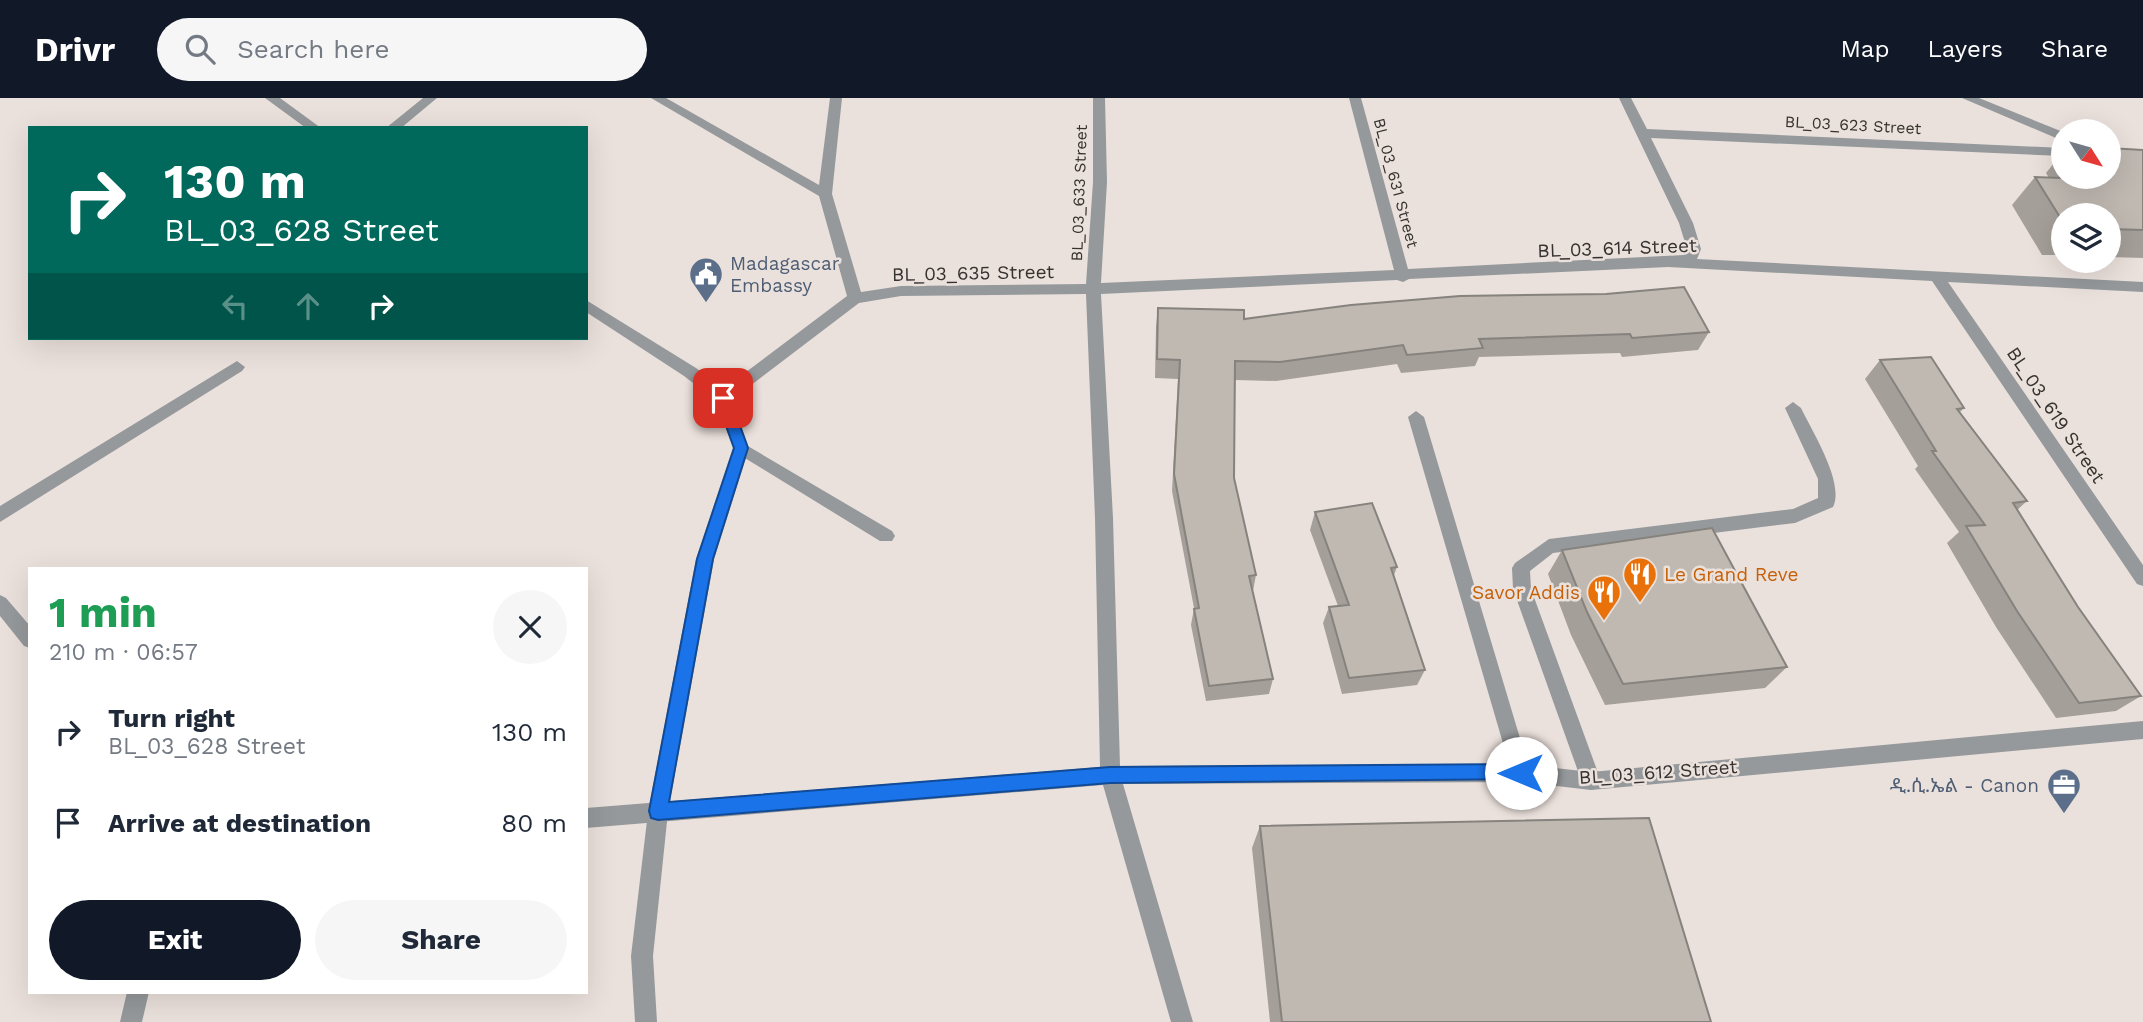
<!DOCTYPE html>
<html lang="en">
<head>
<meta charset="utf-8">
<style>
	:root { --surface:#fff; --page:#f6f6f7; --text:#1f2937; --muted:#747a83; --accent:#111827 }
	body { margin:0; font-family:"Work Sans","Noto Sans Ethiopic",sans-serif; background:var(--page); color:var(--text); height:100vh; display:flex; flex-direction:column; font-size:26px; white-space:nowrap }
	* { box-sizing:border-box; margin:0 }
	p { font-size:23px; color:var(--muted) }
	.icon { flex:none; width:38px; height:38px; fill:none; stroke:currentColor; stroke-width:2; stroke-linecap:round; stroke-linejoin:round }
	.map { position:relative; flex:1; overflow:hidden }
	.panel { position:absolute; left:28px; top:469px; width:560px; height:427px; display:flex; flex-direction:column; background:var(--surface); border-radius:0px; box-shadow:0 7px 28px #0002 }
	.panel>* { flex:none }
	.top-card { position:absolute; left:28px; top:28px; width:560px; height:214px; border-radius:0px; box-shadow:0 7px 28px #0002; background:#00695c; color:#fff; overflow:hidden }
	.needle { width:46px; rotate:127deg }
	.controls { position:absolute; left:2051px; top:21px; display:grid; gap:14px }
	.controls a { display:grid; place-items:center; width:70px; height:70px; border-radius:50%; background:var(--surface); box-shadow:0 7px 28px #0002; font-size:35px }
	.pin { position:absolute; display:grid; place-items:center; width:60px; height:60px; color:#fff; margin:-30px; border-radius:14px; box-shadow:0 4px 10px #0006 }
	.me { position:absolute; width:77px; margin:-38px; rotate:270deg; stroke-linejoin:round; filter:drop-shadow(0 0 5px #0008) }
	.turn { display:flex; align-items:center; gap:24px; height:147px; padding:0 21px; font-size:32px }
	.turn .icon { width:91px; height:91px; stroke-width:2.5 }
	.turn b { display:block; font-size:49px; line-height:60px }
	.lanes { display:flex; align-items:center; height:66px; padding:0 21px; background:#0003; justify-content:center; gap:35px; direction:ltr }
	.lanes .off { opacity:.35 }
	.round { display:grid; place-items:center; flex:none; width:74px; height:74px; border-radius:37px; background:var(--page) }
	.headline { display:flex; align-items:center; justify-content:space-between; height:119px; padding:0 21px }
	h1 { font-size:42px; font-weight:700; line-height:52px; color:#1e9e55 }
	.primary-button { display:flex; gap:14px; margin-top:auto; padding:14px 21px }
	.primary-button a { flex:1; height:80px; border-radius:42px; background:var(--accent); color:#fff; font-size:28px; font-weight:700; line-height:80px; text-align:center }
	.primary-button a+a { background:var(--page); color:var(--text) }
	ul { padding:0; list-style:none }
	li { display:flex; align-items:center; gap:21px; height:91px; padding:0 21px }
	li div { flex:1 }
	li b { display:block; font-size:26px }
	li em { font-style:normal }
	header { display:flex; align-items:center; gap:42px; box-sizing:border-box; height:98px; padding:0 35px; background:var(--accent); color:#fff }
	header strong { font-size:33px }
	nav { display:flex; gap:38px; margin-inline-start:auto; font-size:24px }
	.search { width:490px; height:63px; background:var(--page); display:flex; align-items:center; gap:18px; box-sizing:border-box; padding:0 24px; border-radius:38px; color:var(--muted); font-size:26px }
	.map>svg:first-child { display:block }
</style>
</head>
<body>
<header>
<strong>Drivr</strong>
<div class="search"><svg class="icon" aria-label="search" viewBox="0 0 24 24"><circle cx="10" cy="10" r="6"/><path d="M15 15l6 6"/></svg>Search here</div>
<nav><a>Map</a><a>Layers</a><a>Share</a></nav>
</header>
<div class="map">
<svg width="2143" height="924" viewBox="0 0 2143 924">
	<rect width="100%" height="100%" fill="#ebe1dc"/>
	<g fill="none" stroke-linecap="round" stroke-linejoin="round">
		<!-- service -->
		<path fill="#95999c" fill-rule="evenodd" d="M1793,304l8,6c11,23 44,75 32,99l-38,16 -242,30 -23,18 1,18 70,192 -3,7 -7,2 -7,-2 -71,-199 -1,-21 3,-5 34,-24 244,-30 25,-11v-19l-33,-71z"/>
		<!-- minor -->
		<path fill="#95999c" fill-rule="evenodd" d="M423,0h14l-36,30h-15z
			M651,0h15l153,87 11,-87h12l-10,96 29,98 40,-6 185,-2 7,-102v-84h12l2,84 -6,101 293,-13 -45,-172h12l47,171 276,-14 3,-6 -8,-26 -60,-125h12l16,31 416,19v8l-412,-18 42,85 8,26 -4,10 446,23v10l-195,-10 195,283v21l-6,-2 -205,-303 -264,-14 -259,12 -6,3 -6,-2 -296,14 12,224 7,248 389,-2 -101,-347 8,-6 8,6 104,348 63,7 552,-51v18l-552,51 -70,-8 -398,2 70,238h-22l-68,-237 -517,43v-20l514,-41 -5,-249 -9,-224 -185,2 -42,7 -130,99h-12l-2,-4 2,-4 130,-98 -28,-100z
			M1962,0h17l84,34v9z
			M237,263l8,6 -3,4 -242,151v-16z
			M741,344l151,89 3,5 -3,5h-12l-145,-89 -2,-4z"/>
		<!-- tertiary -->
		<path fill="#95999c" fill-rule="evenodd" d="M265,0h15l41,30h-15z
			M586,202l110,68 33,26 20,54 -35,111 -46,253 -15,144 4,66h-22l-4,-66 17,-144 48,-253 37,-111 -17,-47 -32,-25 -98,-64z
			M0,497l6,3 24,28v22l-6,-2 -24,-30z
			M127,894h22l-7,30h-22z"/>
	</g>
	<!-- wall -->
	<path fill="#a59f99" d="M2143,52v108l-34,-1v-42h-46v40h-21l-30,-50 23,-28 14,1 -3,-5 17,-21v25h46z
		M1158,210l86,11 465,13 -11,18 -76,7 -2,-4 -141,4 -4,9 -74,7 -4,-9 -121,17 -41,-1 -1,98 22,97 -3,16 20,88 -4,15 -63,7 -15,-76 3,-17 -22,-117 6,-112 -23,-1 1,-51z
		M1880,262l84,48 -4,4 67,89 -10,9 61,97 63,89 -25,15 -60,7 -60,-91 -49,-84 12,-11 -44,-63 3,-3 -53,-87z
		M1315,414l82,55 -3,8 31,95 -8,15 -75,9 -19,-71 6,-16 9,-1 -28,-76z
		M1562,452l225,117 -22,21 -160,17 -34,-70 -23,-61z
		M1260,728l451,196h-441l-18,-174z"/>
	<!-- building -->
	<path fill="#c0b9b2" stroke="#86827d" stroke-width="2" d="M2109,50l34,2v80l-34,-1v-14h-46v7l-28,-45 54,2 -1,-2h21z
		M1684,189l25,45 -77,6 -2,-4 -151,5 4,9 -76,7 -4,-10 -123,17 -45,-1 -1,117 22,97 -7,1 24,103 -64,7 -15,-77 5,-1 -25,-134 6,-114 -23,-1 1,-51 86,2v9l107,-14 109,-9 146,-2z
		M1931,259l33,51 -7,1 70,92 -14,2 65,104 63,89 -62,7 -62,-92 -51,-85 19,-1 -53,-74h4l-56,-91z
		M1372,405l25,64 -6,1 34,102 -76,8 -20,-71 20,-2 -34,-93z
		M1712,430l75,139 -164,17 -36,-72 -25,-62z
		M1649,720l62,204h-429l-22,-196z"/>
	<!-- route -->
	<path fill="#1a73e8" stroke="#114b97" stroke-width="2" d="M723,295l7,5 18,50 -35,111 -44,243 441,-35 411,-3 6,3 3,6 -3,6 -417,4 -452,37 -7,-2 -2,-7 48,-252 37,-111 -18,-50z"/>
	<!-- icons -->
	<defs>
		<g id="civic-pin" transform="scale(1.75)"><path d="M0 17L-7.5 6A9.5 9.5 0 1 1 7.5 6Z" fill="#5c6f8a" stroke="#ebe1dc"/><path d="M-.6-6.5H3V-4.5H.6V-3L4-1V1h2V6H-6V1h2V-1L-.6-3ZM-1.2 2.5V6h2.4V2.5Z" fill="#fff"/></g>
		<g id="restaurant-pin" transform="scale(1.75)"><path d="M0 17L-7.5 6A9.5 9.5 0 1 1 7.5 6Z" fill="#e8710a" stroke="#ebe1dc"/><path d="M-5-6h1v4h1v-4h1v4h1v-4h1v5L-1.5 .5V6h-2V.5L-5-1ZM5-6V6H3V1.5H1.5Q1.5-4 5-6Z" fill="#fff"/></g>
		<g id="office-pin" transform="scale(1.75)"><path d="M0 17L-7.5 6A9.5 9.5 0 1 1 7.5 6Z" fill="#5c6f8a" stroke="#ebe1dc"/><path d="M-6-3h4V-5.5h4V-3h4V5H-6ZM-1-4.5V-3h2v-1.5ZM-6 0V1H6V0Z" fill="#fff"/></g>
	</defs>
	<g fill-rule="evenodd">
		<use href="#civic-pin" x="706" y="176"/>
		<use href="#restaurant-pin" x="1640" y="476"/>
		<use href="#restaurant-pin" x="1604" y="494"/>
		<use href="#office-pin" x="2064" y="687"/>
	</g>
	<g text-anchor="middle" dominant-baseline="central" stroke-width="5" stroke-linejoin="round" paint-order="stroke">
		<!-- far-street labels -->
		<g font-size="16" fill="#363230" stroke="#ebe1dc">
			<text transform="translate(1853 27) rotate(3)">BL_03_623 Street</text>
			<text transform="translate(1396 85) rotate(75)">BL_03_631 Street</text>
			<text transform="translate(1079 95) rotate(-88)">BL_03_633 Street</text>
		</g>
		<!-- street labels -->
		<g font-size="19" fill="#363230" stroke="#ebe1dc">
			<text transform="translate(1617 150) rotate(-2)">BL_03_614 Street</text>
			<text transform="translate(973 175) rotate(-1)">BL_03_635 Street</text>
			<text transform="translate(2056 317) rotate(56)">BL_03_619 Street</text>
			<text transform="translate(1658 674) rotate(-4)">BL_03_612 Street</text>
		</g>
		<!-- service labels -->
		<g font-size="19" fill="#4e5e75" stroke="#ebe1dc" text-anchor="start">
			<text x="730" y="165">Madagascar<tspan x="730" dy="22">Embassy</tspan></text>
			<text x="2039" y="687" text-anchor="end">ዲ.ሲ.ኤል - Canon</text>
		</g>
		<!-- food labels -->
		<g font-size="19" fill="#c56008" stroke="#ebe1dc" text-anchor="start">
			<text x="1664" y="476">Le Grand Reve</text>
			<text x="1580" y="494" text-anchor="end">Savor Addis</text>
		</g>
	</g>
</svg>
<div class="controls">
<a><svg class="needle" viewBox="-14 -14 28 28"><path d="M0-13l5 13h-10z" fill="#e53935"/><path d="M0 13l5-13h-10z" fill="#747a83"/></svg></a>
<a><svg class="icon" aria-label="layers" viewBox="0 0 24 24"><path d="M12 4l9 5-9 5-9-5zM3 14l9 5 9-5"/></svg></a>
</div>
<div class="pin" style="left:723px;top:300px;background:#d93025"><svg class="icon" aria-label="arrive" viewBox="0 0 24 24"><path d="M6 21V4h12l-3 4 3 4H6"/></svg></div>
<svg class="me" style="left:1521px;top:675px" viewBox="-20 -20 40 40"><circle r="19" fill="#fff"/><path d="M0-13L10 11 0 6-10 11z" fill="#1a73e8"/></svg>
<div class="top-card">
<div class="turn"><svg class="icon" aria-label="right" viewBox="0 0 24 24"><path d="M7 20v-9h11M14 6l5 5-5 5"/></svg><div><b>130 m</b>BL_03_628 Street</div></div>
<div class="lanes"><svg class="icon off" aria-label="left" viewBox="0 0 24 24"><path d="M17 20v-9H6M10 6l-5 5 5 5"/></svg><svg class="icon off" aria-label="ahead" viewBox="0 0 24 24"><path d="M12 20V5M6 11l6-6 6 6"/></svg><svg class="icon" aria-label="right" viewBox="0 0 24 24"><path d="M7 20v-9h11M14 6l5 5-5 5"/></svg></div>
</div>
<section class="panel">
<div class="headline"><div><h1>1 min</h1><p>210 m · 06:57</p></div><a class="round"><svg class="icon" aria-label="close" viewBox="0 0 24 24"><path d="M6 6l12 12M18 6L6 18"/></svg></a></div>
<ul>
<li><svg class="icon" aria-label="right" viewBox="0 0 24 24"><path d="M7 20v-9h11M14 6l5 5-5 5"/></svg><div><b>Turn right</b><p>BL_03_628 Street</p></div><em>130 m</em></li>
<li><svg class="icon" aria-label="arrive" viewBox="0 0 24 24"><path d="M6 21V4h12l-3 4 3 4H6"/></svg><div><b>Arrive at destination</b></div><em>80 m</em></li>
</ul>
<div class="primary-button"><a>Exit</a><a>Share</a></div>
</section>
</div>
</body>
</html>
